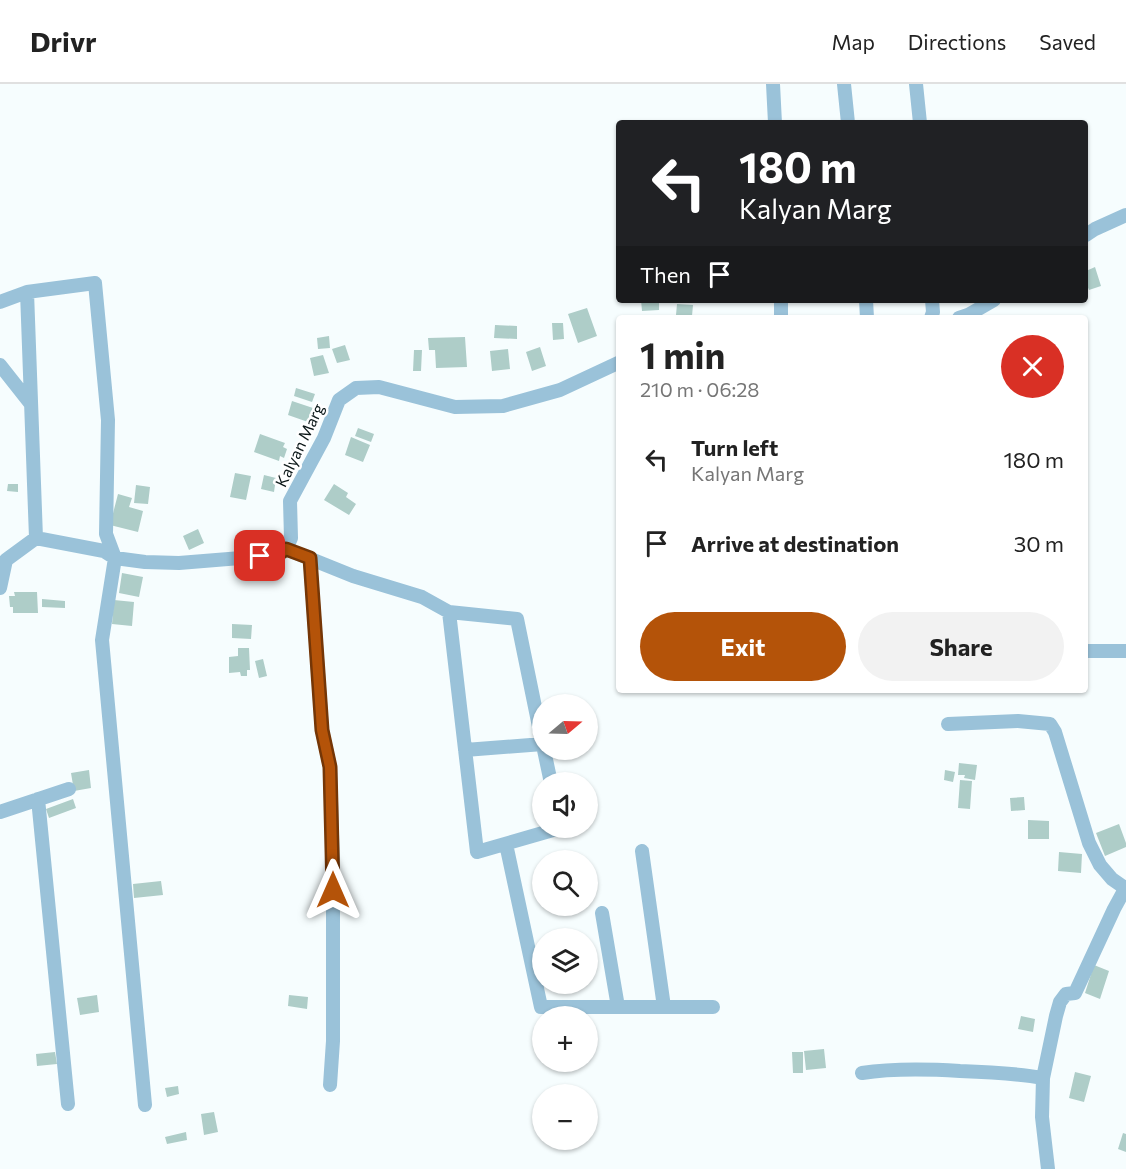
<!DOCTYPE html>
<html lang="en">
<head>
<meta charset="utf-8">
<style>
	:root { --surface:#fff; --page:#f2f2f2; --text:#222; --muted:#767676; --line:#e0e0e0; --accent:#b45309 }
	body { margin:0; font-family:Commissioner,sans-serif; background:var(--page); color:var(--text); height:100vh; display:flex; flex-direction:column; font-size:22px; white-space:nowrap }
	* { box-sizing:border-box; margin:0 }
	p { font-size:20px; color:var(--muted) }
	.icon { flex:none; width:33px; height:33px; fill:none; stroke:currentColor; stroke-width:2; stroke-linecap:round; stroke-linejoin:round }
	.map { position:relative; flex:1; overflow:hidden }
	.side { position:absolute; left:616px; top:231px; width:472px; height:378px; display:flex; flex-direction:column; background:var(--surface); border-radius:6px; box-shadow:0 2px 4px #0004 }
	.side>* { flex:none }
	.guide { position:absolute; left:616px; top:36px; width:472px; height:183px; border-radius:6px; box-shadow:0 2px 4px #0004; background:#202124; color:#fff; overflow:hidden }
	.needle { width:39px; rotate:71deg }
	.tools { position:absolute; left:532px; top:610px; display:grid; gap:12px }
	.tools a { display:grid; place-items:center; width:66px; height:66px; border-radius:50%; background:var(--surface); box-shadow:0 2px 4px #0004; font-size:30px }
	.pin { position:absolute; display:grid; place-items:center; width:51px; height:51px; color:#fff; margin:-26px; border-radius:12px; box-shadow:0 3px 9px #0006 }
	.me { position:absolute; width:66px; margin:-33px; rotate:0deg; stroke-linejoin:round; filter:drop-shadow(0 0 4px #0008) }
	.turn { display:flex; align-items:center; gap:21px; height:126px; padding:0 24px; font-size:27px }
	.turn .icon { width:78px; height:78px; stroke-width:2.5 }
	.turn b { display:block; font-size:42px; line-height:51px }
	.then { display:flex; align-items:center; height:57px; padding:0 24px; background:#0003; gap:12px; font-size:22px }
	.round { display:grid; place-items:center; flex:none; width:63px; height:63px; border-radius:32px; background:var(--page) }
	.headline { display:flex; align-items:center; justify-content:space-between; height:102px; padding:0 24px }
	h1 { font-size:36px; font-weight:700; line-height:45px }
	.primary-button { display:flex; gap:12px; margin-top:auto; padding:12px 24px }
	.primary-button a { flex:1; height:69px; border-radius:36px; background:var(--accent); color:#fff; font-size:24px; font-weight:700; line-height:69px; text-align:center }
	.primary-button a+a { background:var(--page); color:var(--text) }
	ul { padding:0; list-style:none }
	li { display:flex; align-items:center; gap:18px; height:84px; padding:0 24px }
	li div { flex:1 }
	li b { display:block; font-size:22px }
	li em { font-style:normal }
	header { display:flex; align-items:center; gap:36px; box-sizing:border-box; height:84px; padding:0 30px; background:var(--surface); border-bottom:2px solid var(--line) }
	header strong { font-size:28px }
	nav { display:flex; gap:33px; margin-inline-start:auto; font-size:21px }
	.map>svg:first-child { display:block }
</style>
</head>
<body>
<header>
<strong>Drivr</strong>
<nav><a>Map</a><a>Directions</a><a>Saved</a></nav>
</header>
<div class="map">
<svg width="1126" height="1085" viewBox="0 0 1126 1085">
	<rect width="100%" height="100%" fill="#f6fdfe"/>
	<!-- building -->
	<path fill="#aecdc8" d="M1095,183l6,19 -12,4 -3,-7v-12z
		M641,216h18v10l-17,1z
		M677,220l16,1 -1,11 -16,-1z
		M587,224l10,28 -19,7 -10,-29z
		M552,239h11l1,16 -11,1z
		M495,241l22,1v13l-23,-1z
		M329,252l1,12 -12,1 -1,-11z
		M465,253l2,30 -31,1 -1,-18h-6l-1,-12z
		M345,261l5,15 -13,3 -5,-14z
		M540,263l6,19 -14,5 -6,-19z
		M508,265l2,20 -18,2 -2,-20z
		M414,266h8l-1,21h-8z
		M323,271l6,18 -15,3 -4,-18z
		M296,304l19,6 -3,8 -18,-6z
		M292,317l21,7 -5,14 -20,-7z
		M358,344l16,6 -3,8 -16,-6z
		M260,350l25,9 -2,4 4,2 -3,9 -4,-2 -1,5 -25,-9z
		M351,353l19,8 -7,17 -18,-7z
		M235,389l16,3 -5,24 -16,-3z
		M264,391l12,3 -2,14 -13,-3z
		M8,400h10v8l-11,-1z
		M334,400l14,9 -2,4 10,7 -7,11 -25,-15z
		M136,401l14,2 -2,17 -14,-1z
		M118,410l14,4 -3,9 14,4 -5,21 -28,-7z
		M198,445l6,14 -15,7 -6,-14z
		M122,489l21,4 -4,20 -20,-4z
		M14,508h23l1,21h-25v-6h-3l-1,-11h6z
		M42,515l23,2v7l-23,-1z
		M114,516l20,2 -2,24 -20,-2z
		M232,540l20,1 -1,14 -19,-1z
		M238,564h11l1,22h-3v6h-6l-1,-4 -11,1v-16l9,-1z
		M263,575l4,17 -8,2 -4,-17z
		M959,679l18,2 -2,15 -11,-2 1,-3h-7z
		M89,686l2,18 -17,3 -3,-18z
		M945,686l10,2 -2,10 -9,-2z
		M960,696l12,1 -2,28 -12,-1z
		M1024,713l1,13 -14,1 -1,-13z
		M73,715l3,9 -27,10 -3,-9z
		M1028,736l21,1v18h-21z
		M1119,740l7,19v4l-21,9 -9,-23z
		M1059,768l23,2 -1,19 -23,-2z
		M161,797l2,14 -29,3 -1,-14z
		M1094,881l15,6 -9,28 -15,-6z
		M97,911l2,17 -19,3 -3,-17z
		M289,911l19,2 -1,12 -19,-3z
		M1021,932l14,3 -2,13 -15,-3z
		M824,965l2,19 -20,2 -2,-19z
		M55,968l2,12 -20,2 -1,-12z
		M792,968h11v21h-10z
		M1075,988l16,4 -7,26 -15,-4z
		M178,1002l1,8 -12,3 -2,-9z
		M214,1028l4,20 -14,3 -3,-21z
		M186,1048l1,8 -20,4 -2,-7z
		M1123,1049l3,1v18l-8,-3z"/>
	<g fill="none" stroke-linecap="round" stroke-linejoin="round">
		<!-- minor -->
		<path stroke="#9ac2d9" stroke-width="14" d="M773,0l2,39
			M844,0l4,39
			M916,0l4,39
			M1086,151l9,-6 31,-14
			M781,216v18
			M866,216l1,18
			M0,218l27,-10
			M931,234l2,-6 -1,-12
			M959,234l9,-3 26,-15
			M0,281l30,38
			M36,454l-9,-246 68,-9 13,137 -2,114 9,24 -13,82 43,465
			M286,465l67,27 69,21 27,15 68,7 26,127
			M310,474l12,172 8,37 3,101v173l-3,44
			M0,504l6,-28 30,-22 68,13 11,7 30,4 34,1 98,-8 9,-6 5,-11 -1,-37 34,-63 15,-38 17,-12 23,-1 76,20 48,-1 57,-16 60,-28
			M449,528l28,240 83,-24
			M1086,567h40
			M948,640l70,-3 32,3 5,8 34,111 11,22 12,14 13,9
			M465,666l78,-6
			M544,666l7,33
			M38,715l30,305
			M0,728l69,-23
			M506,760l35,163h172
			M642,767l22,156
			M602,829l16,94
			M862,989c32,-5 65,-4 98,-2 28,1 55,2 83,7
			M1048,1085l-6,-52 1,-39 13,-62 4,-14 6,-8 9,-1 39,-84 12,-22"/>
	</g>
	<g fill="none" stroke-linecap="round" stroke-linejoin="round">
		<!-- route casing -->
		<g stroke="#753606" stroke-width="15">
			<path id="route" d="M260,472l17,-1 9,-6 24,9 12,172 8,37 3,123"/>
		</g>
		<!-- route -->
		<use href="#route" stroke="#b45309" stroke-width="10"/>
	</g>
	<g text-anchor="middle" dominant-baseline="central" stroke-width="5" stroke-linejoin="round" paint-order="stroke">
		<!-- street labels -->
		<g font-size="16" fill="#0b1718" stroke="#fff">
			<text transform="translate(299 361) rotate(-64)">Kalyan Marg</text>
		</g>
	</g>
</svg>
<div class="tools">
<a><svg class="needle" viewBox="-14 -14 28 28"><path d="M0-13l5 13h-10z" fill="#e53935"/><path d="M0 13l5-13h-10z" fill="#767676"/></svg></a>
<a><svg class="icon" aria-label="sound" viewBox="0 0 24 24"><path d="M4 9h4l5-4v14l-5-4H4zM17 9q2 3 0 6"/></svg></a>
<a><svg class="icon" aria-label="search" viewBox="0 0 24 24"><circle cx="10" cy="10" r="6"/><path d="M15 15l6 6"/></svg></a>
<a><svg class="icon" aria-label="layers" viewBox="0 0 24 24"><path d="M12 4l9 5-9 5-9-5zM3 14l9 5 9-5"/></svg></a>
<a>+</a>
<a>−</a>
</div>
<div class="pin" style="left:260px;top:472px;background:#d93025"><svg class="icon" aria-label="arrive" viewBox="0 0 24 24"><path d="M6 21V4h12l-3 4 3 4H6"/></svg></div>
<svg class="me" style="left:333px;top:806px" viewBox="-20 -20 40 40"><path d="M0-17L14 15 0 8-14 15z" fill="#b45309" stroke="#fff" stroke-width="4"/></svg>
<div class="guide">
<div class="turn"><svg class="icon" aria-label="left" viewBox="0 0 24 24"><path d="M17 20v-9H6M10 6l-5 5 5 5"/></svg><div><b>180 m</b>Kalyan Marg</div></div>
<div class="then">Then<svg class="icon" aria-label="arrive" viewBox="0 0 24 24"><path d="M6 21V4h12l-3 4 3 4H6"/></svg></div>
</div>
<section class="side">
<div class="headline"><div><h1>1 min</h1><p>210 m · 06:28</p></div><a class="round" style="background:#d93025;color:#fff"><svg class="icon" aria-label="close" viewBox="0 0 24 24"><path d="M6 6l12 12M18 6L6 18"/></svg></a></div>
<ul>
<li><svg class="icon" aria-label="left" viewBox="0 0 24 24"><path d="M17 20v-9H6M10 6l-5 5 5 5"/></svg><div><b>Turn left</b><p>Kalyan Marg</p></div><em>180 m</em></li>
<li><svg class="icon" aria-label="arrive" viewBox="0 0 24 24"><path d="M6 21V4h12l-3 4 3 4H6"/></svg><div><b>Arrive at destination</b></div><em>30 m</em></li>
</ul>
<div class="primary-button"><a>Exit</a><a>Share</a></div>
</section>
</div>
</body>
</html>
